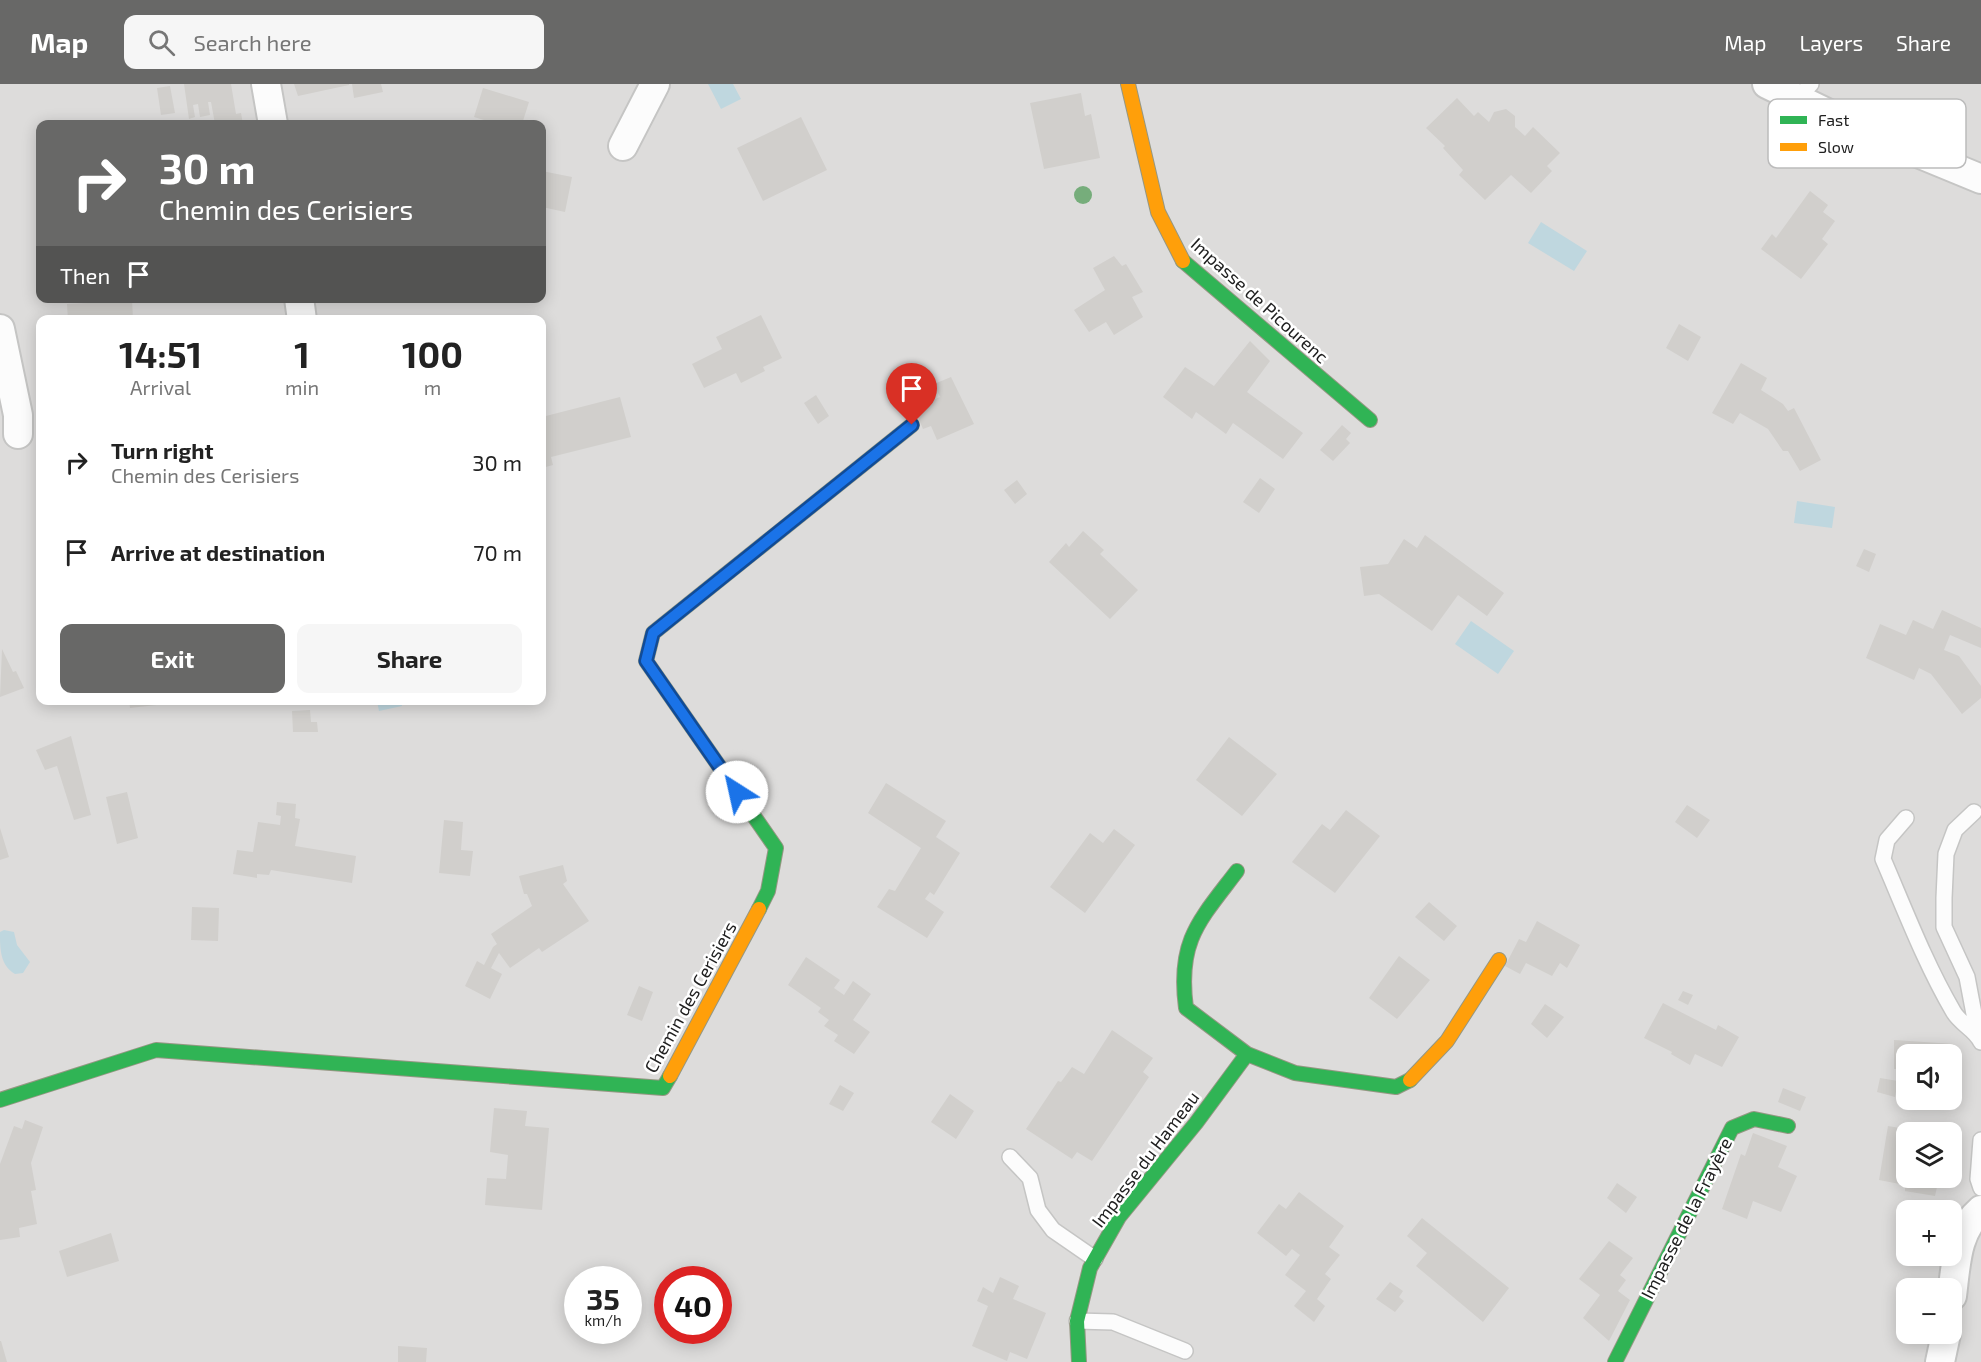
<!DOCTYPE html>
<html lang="en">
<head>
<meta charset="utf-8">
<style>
	:root { --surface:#fff; --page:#f6f6f6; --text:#222; --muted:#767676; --accent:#686867 }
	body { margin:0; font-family:"Exo 2",sans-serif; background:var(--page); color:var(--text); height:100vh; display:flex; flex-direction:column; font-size:22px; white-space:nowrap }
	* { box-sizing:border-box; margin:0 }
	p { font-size:20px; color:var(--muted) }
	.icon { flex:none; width:33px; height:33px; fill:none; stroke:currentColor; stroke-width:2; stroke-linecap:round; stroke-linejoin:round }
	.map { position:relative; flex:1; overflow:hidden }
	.side { position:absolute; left:36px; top:231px; width:510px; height:390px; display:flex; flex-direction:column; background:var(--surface); border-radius:12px; box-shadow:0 3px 15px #0003 }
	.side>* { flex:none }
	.hud { position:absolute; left:36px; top:36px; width:510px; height:183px; border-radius:12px; box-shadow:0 3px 15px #0003; background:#686867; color:#fff; overflow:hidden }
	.controls { position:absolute; left:1896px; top:960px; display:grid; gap:12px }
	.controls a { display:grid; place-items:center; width:66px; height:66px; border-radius:12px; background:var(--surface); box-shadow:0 3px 15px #0003; font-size:30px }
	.speed { position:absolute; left:564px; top:1182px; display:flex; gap:12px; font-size:30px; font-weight:700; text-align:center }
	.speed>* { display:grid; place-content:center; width:78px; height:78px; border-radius:50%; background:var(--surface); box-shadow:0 3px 15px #0003; line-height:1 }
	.speed small { font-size:15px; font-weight:400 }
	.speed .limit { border:9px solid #d22; background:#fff; color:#111 }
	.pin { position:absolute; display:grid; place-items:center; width:51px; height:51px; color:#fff; margin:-62px -26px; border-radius:50% 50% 50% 0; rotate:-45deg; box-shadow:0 0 6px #0007 }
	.pin .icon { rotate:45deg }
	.me { position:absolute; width:66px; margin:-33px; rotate:325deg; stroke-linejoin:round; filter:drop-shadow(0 0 4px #0008) }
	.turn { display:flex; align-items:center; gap:21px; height:126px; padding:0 24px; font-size:27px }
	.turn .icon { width:78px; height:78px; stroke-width:2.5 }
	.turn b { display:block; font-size:42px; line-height:51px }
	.then { display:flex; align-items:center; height:57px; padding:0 24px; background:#0003; gap:12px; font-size:22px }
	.eta { display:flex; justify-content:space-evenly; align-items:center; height:102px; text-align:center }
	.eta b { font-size:36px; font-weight:700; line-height:42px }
	.action { display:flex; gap:12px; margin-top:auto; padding:12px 24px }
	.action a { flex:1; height:69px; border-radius:12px; background:var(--accent); color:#fff; font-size:24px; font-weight:700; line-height:69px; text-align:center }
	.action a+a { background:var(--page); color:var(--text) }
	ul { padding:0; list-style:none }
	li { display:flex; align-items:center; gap:18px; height:90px; padding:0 24px }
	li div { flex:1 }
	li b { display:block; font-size:22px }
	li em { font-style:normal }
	header { display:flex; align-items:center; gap:36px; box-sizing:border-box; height:84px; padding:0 30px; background:var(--accent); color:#fff }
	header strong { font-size:28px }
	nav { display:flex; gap:33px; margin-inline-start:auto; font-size:21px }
	.search { width:420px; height:54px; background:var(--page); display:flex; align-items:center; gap:15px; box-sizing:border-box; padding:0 21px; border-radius:12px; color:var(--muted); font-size:22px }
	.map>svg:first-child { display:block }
</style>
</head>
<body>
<header>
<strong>Map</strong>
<div class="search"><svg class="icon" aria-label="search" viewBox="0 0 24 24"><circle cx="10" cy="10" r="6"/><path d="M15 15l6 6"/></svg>Search here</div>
<nav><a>Map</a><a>Layers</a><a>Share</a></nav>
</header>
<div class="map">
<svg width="1981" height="1278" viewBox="0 0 1981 1278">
	<rect width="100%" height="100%" fill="#eeedea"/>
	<!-- residential -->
	<path fill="#dddcdb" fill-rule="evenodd" d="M0,0h1981v1278h-1981zM40,40h502v174h-502zM40,236h502v380h-502zM1906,970h46v46h-46zM1906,1048h46v46h-46zM1906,1126h46v46h-46zM578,1196h50v50h-50zM668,1196h50v50h-50zM1906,1204h46v46h-46z"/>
	<!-- water -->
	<path fill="#bfd7df" d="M708,0h25l8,15 -20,10z
		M1541,138l46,29 -13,20 -46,-28z
		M1797,417l38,6 -3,21 -38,-5z
		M1471,537l43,30 -16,23 -43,-30z
		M377,617h24l1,5 -23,5z
		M4,846l10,2 3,13 13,17 -7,11 -8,1c-15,-9 -15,-25 -15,-42z"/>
	<!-- building -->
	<path fill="#d1cfcc" d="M184,0h47l5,30 5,-1 2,11h-28l-4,-22h-3l2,13 -10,2 -2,-13 -5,1 2,12 -6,2z
		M294,0h55v1l-51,11z
		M352,0h29l2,8 -29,6z
		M170,2l5,27 -14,2 -4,-27z
		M483,4l46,14 -7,22h-25l-23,-7z
		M1081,9l4,23 6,-2 9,44 -56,11 -14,-66z
		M1457,14l17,18 4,-4 11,10 5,-10 12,-3 9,7v11l10,9 8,-9 27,26 -13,13 5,5 -21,22 -20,-18 -26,25 -26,-25 4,-5 -20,-22 2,-2 -19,-18z
		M801,33l26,53 -64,31 -26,-53z
		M542,87l30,6 -7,35 -23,-5z
		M1810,107l18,14 -5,7 12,9 -13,18 6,5 -27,35 -40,-30 11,-15 4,4z
		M1114,172l8,10 4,-2 17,28 -11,5 11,20 -29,18 -8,-13 -17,10 -15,-22 31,-20 -12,-22z
		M87,214h45l1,22h-65l-1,-16 20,-1z
		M761,231l21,43 -19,9 2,4 -24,12 -5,-10 -32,15 -12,-24 30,-15 -6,-12z
		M1679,240l22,13 -13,24 -22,-13z
		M1250,257l20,20 -23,31 56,41 -20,26 -50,-36 -7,11 -30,-22 -4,7 -29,-22 22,-30 29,19z
		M1741,279l26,15 -6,12 22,14 5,7 6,-3 27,52 -21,11 -12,-20h-5l-15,-22 -28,-16 -7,11 -21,-11z
		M951,293l23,47 -37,16 -6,-14 -8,3 -9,-21 26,-11 -6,-13z
		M816,311l13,21 -11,8 -14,-21z
		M620,313l11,40 -80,20 2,8 -11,3v-51z
		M1342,341l9,8 -5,6 4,4 -17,18 -13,-11z
		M1260,394l15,11 -16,24 -16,-11z
		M1017,396l10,14 -12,10 -11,-14z
		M1083,447l21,19 -4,4 38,36 -28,29 -61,-57 17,-19 3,4z
		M1425,451l79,58 -17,23 -29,-21 -26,36 -53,-37 -15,2 -4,-29 28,-3 16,-25 13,9z
		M1864,465l12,5 -7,18 -13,-6z
		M1942,526l39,18v20l-31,-13 -6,15 15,6 22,30v12l-19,16 -31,-40 -12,-6 -5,12 -48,-22 14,-34 26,11 7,-15 20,9z
		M2,565l11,23 3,-1 8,17 -24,9z
		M129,616h54v2l-53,6z
		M310,626l1,12h6l1,10h-25l-1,-21z
		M71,652l20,79 -17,5 -17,-54 -12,4 -9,-20z
		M1229,653l48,37 -35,42 -46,-36z
		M886,699l60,38 -10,16 24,16 -26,42 -4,-3 -5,7 19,13 -17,26 -50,-31 12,-18 6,2 26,-43 -53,-35z
		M127,708l11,46 -21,6 -11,-47z
		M277,718l19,2 -1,14 5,1 -5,27 61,10 -4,27 -81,-13 -2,5 -12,-1v4l-24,-4 4,-24 16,2 5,-30 22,3 1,-9 -5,-1z
		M1687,721l23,15 -13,18 -22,-16z
		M1346,726l34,26 -45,57 -43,-31 30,-38 8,6z
		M444,736l19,2 -2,28 12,1 -3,25 -31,-3z
		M0,744l9,29 -9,3z
		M1114,745l21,16 -50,68 -35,-26 40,-54 13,10z
		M563,781l4,16 -4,3 26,37 -47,31 -3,-4 -29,20 -11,-15 -8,15 11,6 -12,25 -25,-13 12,-25 7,4 9,-18 4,-3 -6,-10 41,-28 -5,-12h-3l-5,-18z
		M1429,818l28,24 -13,15 -29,-24z
		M192,823l27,1 -1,33 -27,-1z
		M1537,837l43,24 -13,23 -7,-5 -8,13 -26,-13 -6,11 -15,-8 14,-27 7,3z
		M1399,872l31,24 -33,39 -28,-21z
		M806,873l34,23 -6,8 10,7 9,-14 18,13 -18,26 17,12 -16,22 -20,-13 4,-6 -14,-9 5,-6 -11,-8 3,-4 -33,-23z
		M639,902l14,6 -11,29 -15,-6z
		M1683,907l10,4 -5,10 -10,-5z
		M1663,919l53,27 2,-5 21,12 -17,30 -27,-13 -5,11 -19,-11 1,-2 -28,-14z
		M1545,920l19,13 -17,21 -16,-14z
		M1112,946l41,28 -10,14 6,5 -57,84 -15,-9 -5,7 -46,-30 32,-48 3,1 11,-15 12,7z
		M1894,956l60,4v27h-2v-17h-46v15h-12z
		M1880,994l18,3 -3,16 -18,-5z
		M840,1001l14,8 -11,18 -14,-7z
		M1783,1004l23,9 -6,14 -22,-9z
		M950,1010l24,17 -18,28 -25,-17z
		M494,1024l33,3 -2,15 24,2 -7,82 -57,-5 2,-27 19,1 2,-24 -18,-3z
		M25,1036l18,7 -12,36 5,27 -5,1 6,33 -18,4 1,9 -20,3v-76l14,-38 8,3z
		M1888,1042l29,5 -11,1v46h33l-4,18 -30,-5v-6l-26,-5z
		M1753,1049l34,13 -9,21 19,9 -16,36 -28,-11 -6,18 -25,-10 19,-55 4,2z
		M1617,1099l20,14 -11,16 -19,-15z
		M1299,1108l45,34 -15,21 11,8 -15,19 6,5 -14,20 8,7 -11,16 -20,-16 12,-15 -21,-16 15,-20 -8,-6 -6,7 -29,-23 22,-29 7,5z
		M1422,1134l87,70 -26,34 -67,-56 11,-13 -20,-17z
		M111,1149l8,28 -52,16 -8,-26z
		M1609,1157l24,17 -13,17 6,5 -8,11 12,9 -21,41 -26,-23 17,-23 -21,-16z
		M1000,1193l19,9 -6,13 33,14 -19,46 -17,-7 -3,9 -35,-15 16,-40 -11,-5 6,-14 10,6z
		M1390,1198l13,9 -4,6 5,4 -9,11 -19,-13z
		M0,1257h1l6,21h-7z
		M398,1262l29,2 -1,14h-28z"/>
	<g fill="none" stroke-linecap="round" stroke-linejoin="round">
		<!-- lane casing -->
		<g stroke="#c5c5c4" stroke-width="18">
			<path id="lane" d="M1797,15l14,-15
				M1974,728l-19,18 -9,24 -2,44v29l23,50 11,58
				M1906,734l-19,22 -4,19c22,51 42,104 70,152 7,13 22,18 28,31
				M1981,1056l-3,39 3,9
				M1010,1073l20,21 8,32 15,20 42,29
				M1077,1237l36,1 72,29"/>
		</g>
		<!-- street casing -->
		<g stroke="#c5c5c4" stroke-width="32">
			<path id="street" d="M266,0l7,40
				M1767,0l95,46 119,49
				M623,62l32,-62
				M299,214l3,22
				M0,245l18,86v19
				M1952,1212c4,-31 4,-65 29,-86
				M1940,1278l6,-28"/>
		</g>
		<!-- fast casing -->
		<g stroke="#959783" stroke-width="16">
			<path id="fast" d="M1183,177l187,159
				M1237,787c-38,50 -60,70 -51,137l61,46 48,19 101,14 14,-7
				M759,825l9,-18 8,-43 -130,-187 7,-28 259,-208
				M0,1016l156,-50 507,38 7,-12
				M1079,1278l-2,-41 13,-53 29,-51 77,-94 51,-69
				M1615,1278l117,-234 22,-9 34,7"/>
		</g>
		<!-- slow casing -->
		<g stroke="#959783" stroke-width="16">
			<path id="slow" d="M1128,0l30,128 25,49
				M670,992l89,-167
				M1410,996l37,-39 52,-81"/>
		</g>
		<!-- lane -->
		<use href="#lane" stroke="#fcfcfc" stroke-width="15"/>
		<!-- street -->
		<use href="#street" stroke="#fcfcfc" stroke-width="28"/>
		<!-- fast -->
		<use href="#fast" stroke="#30b455" stroke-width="14"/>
		<!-- slow -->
		<use href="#slow" stroke="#ff9f0a" stroke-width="14"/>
	</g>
	<!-- trees -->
	<circle fill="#76ad7b" cx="1083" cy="111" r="9"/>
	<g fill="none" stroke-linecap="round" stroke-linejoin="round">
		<!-- route casing -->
		<g stroke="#114b97" stroke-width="15">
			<path id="route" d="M737,708l-91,-131 7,-28 259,-208"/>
		</g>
		<!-- route -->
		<use href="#route" stroke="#1a73e8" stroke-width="10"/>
	</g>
	<g text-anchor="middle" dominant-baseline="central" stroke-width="5" stroke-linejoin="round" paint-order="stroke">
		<!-- street labels -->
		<g font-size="18" fill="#202020" stroke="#fff">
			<text transform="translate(1260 216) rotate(42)">Impasse de Picourenc</text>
			<text transform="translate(690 913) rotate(-61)">Chemin des Cerisiers</text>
			<text transform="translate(1145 1075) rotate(-53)">Impasse du Hameau</text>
			<text transform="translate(1686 1134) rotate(-63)">Impasse de la Frayère</text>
		</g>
	</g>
	<!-- legend -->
	<rect x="1768" y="15" width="198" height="69" rx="9" fill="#fff" stroke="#bcbcbc" stroke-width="1.5"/>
	<rect x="1780" y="32" width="27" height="8" fill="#30b455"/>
	<rect x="1780" y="59" width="27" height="8" fill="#ff9f0a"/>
	<g font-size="16" fill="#202020">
		<text x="1818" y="42">Fast</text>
		<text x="1818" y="69">Slow</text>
	</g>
</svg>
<div class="controls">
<a><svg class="icon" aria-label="sound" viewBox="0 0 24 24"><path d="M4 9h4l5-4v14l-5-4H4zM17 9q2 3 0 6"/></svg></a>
<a><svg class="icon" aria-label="layers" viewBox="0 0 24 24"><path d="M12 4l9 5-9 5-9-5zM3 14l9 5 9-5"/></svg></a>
<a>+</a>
<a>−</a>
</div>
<div class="speed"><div>35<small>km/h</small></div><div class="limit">40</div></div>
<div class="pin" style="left:912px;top:341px;background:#d93025"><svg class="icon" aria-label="arrive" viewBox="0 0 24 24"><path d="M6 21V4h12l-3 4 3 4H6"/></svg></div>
<svg class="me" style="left:737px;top:708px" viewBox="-20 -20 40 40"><circle r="19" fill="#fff"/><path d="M0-13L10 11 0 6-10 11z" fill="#1a73e8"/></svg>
<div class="hud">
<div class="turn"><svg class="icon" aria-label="right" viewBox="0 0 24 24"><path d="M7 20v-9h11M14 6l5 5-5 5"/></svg><div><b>30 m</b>Chemin des Cerisiers</div></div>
<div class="then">Then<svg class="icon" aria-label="arrive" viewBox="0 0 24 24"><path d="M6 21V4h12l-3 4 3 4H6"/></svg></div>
</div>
<section class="side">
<div class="eta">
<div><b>14:51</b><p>Arrival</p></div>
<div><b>1</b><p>min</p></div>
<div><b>100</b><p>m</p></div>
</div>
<ul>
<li><svg class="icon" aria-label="right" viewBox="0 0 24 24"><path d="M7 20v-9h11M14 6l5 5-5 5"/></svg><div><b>Turn right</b><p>Chemin des Cerisiers</p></div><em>30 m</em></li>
<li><svg class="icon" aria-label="arrive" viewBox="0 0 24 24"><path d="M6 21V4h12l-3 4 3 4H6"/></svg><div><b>Arrive at destination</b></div><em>70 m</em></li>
</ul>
<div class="action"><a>Exit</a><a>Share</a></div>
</section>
</div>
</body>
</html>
